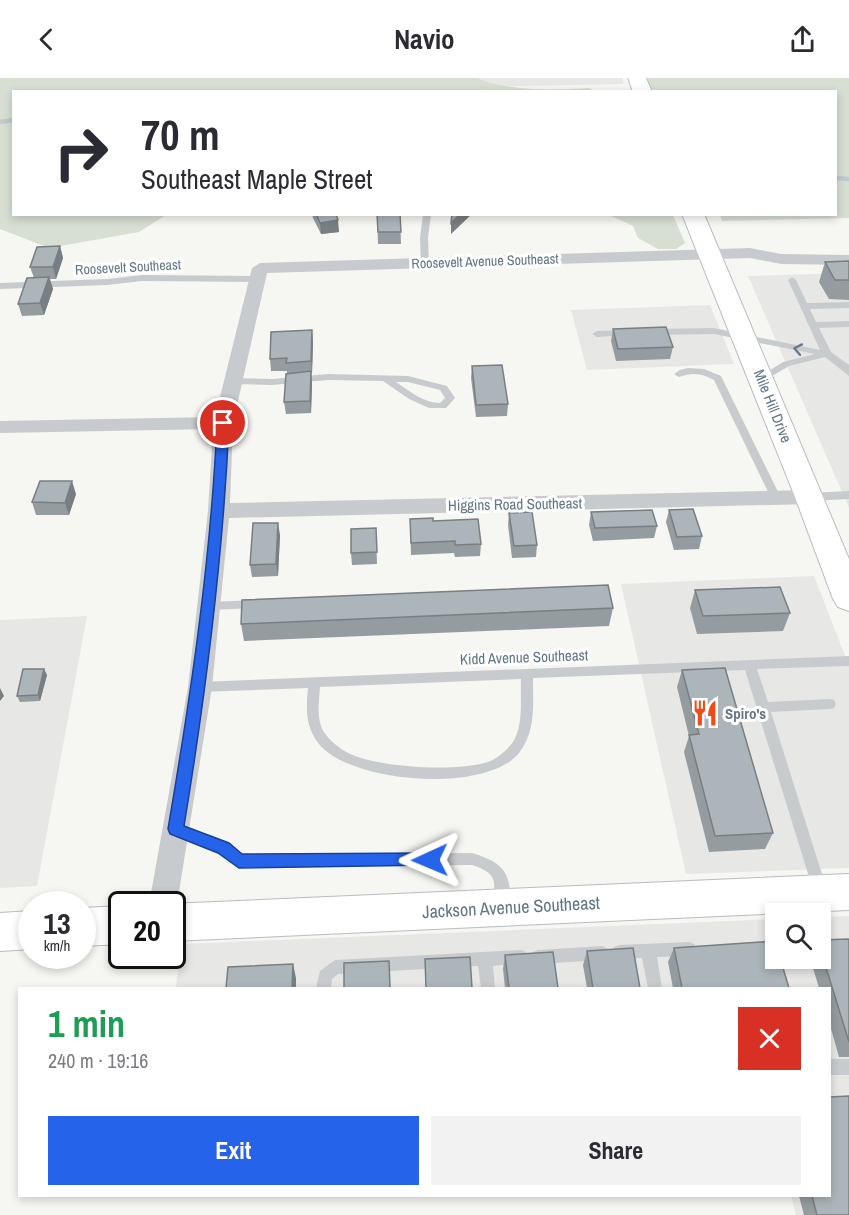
<!DOCTYPE html>
<html lang="en">
<head>
<meta charset="utf-8">
<style>
	:root { --surface:#fff; --page:#f2f2f3; --text:#2b2b33; --muted:#7c7c81; --accent:#2563eb }
	body { margin:0; font-family:"Archivo Narrow",sans-serif; background:var(--page); color:var(--text); height:100vh; display:flex; flex-direction:column; font-size:22px; white-space:nowrap }
	* { box-sizing:border-box; margin:0 }
	p { font-size:20px; color:var(--muted) }
	.icon { flex:none; width:33px; height:33px; fill:none; stroke:currentColor; stroke-width:2; stroke-linecap:round; stroke-linejoin:round }
	.map { position:relative; flex:1; overflow:hidden }
	.panel { position:absolute; left:18px; top:909px; width:813px; height:210px; display:flex; flex-direction:column; background:var(--surface); border-radius:0px; box-shadow:0 3px 9px #0003 }
	.panel>* { flex:none }
	.banner { position:absolute; left:12px; top:12px; width:825px; height:126px; border-radius:0px; box-shadow:0 3px 9px #0003; background:#fff; color:var(--text); overflow:hidden }
	.fabs { position:absolute; left:765px; top:825px; display:grid; gap:12px }
	.fabs a { display:grid; place-items:center; width:66px; height:66px; border-radius:0px; background:var(--surface); box-shadow:0 3px 9px #0003; font-size:30px }
	.speed { position:absolute; left:18px; top:813px; display:flex; gap:12px; font-size:30px; font-weight:700; text-align:center }
	.speed>* { display:grid; place-content:center; width:78px; height:78px; border-radius:50%; background:var(--surface); box-shadow:0 3px 9px #0003; line-height:1 }
	.speed small { font-size:15px; font-weight:400 }
	.speed .limit { border:3px solid #111; border-radius:9px; background:#fff; color:#111 }
	.pin { position:absolute; display:grid; place-items:center; width:51px; height:51px; color:#fff; margin:-26px; border:3px solid #fff; border-radius:50%; box-shadow:0 2px 6px #0007 }
	.me { position:absolute; width:66px; margin:-33px; rotate:269deg; stroke-linejoin:round; filter:drop-shadow(0 0 4px #0008) }
	.turn { display:flex; align-items:center; gap:21px; height:126px; padding:0 30px; font-size:27px }
	.turn .icon { width:78px; height:78px; stroke-width:2.5 }
	.turn b { display:block; font-size:42px; line-height:51px }
	.round { display:grid; place-items:center; flex:none; width:63px; height:63px; border-radius:0px; background:var(--page) }
	.overview { display:flex; align-items:center; justify-content:space-between; height:102px; padding:0 30px }
	h1 { font-size:36px; font-weight:800; line-height:45px; color:#1e9e55 }
	.action { display:flex; gap:12px; margin-top:auto; padding:12px 30px }
	.action a { flex:1; height:69px; border-radius:0px; background:var(--accent); color:#fff; font-size:24px; font-weight:800; line-height:69px; text-align:center }
	.action a+a { background:var(--page); color:var(--text) }
	header { display:flex; justify-content:space-between; align-items:center; height:78px; padding:0 30px; background:var(--surface); font-size:27px; font-weight:800 }
	.map>svg:first-child { display:block }
</style>
</head>
<body>
<header><svg class="icon" aria-label="back" viewBox="0 0 24 24"><path d="M15 5l-7 7 7 7"/></svg>Navio<svg class="icon" aria-label="share" viewBox="0 0 24 24"><path d="M12 15V3M7 8l5-5 5 5M5 13v7h14v-7"/></svg></header>
<div class="map">
<svg width="849" height="1137" viewBox="0 0 849 1137">
	<rect width="100%" height="100%" fill="#f6f6f2"/>
	<!-- built -->
	<path fill="#e7e8e6" d="M463,0h159l2,6 -159,3z
		M849,195v235l-101,-232z
		M710,227l24,59 -147,6 -16,-60z
		M814,498l35,90v202l-163,6 -65,-290z
		M87,538l-50,270 -37,2v-268z
		M849,838v299h-53l-5,-19h39v-208h-654l5,-44 594,-25 1,39h44l1,-41z"/>
	<!-- green -->
	<path fill="#d7dfd3" d="M0,0h477c33,14 77,12 112,10l6,3 -581,1v122l152,1 -27,17 -90,16 -49,-19z
		M637,0h212v140l-127,3 -2,-6 116,-1v-122l-193,-1z
		M609,137h64l12,28 -9,6h-18l-20,-11 -5,-12z"/>
	<g fill="none" stroke-linecap="round" stroke-linejoin="round">
		<!-- stream -->
		<path stroke="#becacf" stroke-width="4.5" d="M0,44l14,-2
			M836,100l13,1"/>
		<!-- secondary casing -->
		<g stroke="#b7bdc1" stroke-width="2">
			<path id="secondary" d="M849,796v36l-677,31v-37h-3z
				M122,828v38l-40,2v-38z
				M32,833v38l-32,2v-38z"/>
		</g>
		<!-- primary casing -->
		<g stroke="#b8bcc0" stroke-width="2">
			<path id="primary" d="M628,0h18l6,14h-19z
				M682,136h22l145,345v52l-11,-4 -5,-8 -38,-102z"/>
		</g>
		<!-- service -->
		<path fill="#c8cbce" fill-rule="evenodd" d="M423,136h8l-3,24 1,25 -4,3 -4,-3 -1,-25z
			M142,197l116,1 4,3 -4,3 -116,-1 -35,4 -107,4v-6l107,-4z
			M792,199l4,3 11,23 42,-1v6l-39,1 6,13 33,-1v6l-30,1 12,24 18,13v11l-24,-19 -36,9 -27,16 -3,-1v-4l24,-15 32,-8 -101,-20 -61,1 -5,-3 5,-3 61,-1 106,22 -32,-70z
			M626,252l3,1v4l-32,2 -5,-3 5,-3z
			M688,290l16,1 17,7 60,122 -1,3h-8l-1,-3 -57,-118c-12,-7 -22,-8 -35,-3l-5,-3 6,-4z
			M328,296l80,2 39,10 8,12 -9,10h-17l-20,-9 -26,-18 -55,-1 -56,5 -39,-1 -5,-3 5,-3 39,1zM396,304h12l32,8 5,8 -5,5c-16,0 -31,-12 -44,-21z
			M849,413v8l-39,2 -5,-4 5,-4z
			M258,522l6,4 -6,4 -49,2 -6,-4 6,-4z
			M849,578v10l-92,3 11,33 62,-3 4,1 2,4 -2,4 -4,1 -59,3 56,178 -2,5 -5,1 -5,-1 -2,-5 -68,-220 -212,8c0,26 3,54 -14,75 -33,41 -169,30 -200,-9 -14,-17 -13,-36 -11,-56l-108,4 -4,-2 -2,-3 2,-3 4,-2zM521,601c-1,20 3,45 -8,63 -6,8 -15,16 -25,20 -32,10 -109,6 -140,-9 -9,-5 -18,-12 -24,-21 -8,-13 -5,-30 -4,-45z
			M176,745l52,21 14,11 230,-2c22,7 36,13 38,38 1,7 2,13 -1,20l-5,2 -5,-2c-11,-24 7,-35 -27,-46l-233,2 -21,-15 -47,-19 -2,-4 2,-4z
			M689,864l5,2 2,5 -2,5 -5,2 -32,1 5,31h-14l-6,-30 -23,1 -5,-2 -2,-5 2,-5 5,-2z
			M602,868l5,2 2,5 -2,5 -5,2 -64,4 -5,-2 -2,-5 2,-5 5,-2z
			M521,872l5,2 2,5 -2,5 -33,4 2,22h-14l-3,-22 -140,8 -6,5 -1,9h-15l4,-17 15,-11z
			M830,981h19v16h-19z"/>
		<!-- minor -->
		<path fill="#c8cbce" fill-rule="evenodd" d="M750,170l31,6 68,1v10l-68,-1 -31,-6 -483,15 -34,150 -3,80 580,-13 8,2 3,5 -3,5 -8,2 -581,14 -17,169 -35,217 -5,10v-10h-23l39,-217 20,-176 5,-82 -213,4v-12l215,-4 37,-149 8,-5z"/>
		<!-- secondary -->
		<use href="#secondary" fill="#fff" fill-rule="evenodd"/>
		<!-- primary -->
		<use href="#primary" fill="#fff" fill-rule="evenodd"/>
	</g>
	<!-- wall -->
	<path fill="#949ca0" d="M312,136h24l3,18 -18,2 -8,-16z
		M377,136h23l1,30h-23z
		M60,168l3,12 -7,21h-6l3,10 -9,26 -22,1 -4,-12 16,-26 -4,-11z
		M849,183v39l-20,-1 -10,-17 6,-20z
		M613,251l60,18 -3,12 -54,2 -5,-20z
		M312,252l1,13 -1,30h-1l1,11 -1,29 -25,1 -2,-12 3,-31h-16l-1,-12z
		M472,288l36,38 -1,12 -31,1 -5,-39z
		M76,416l-7,21h-33l-4,-13z
		M669,432l33,26 -3,13 -25,1 -8,-28z
		M591,434l66,14 -3,12 -61,3 -4,-16z
		M509,435l28,32 -1,12 -24,1 -4,-33z
		M410,441l71,25 -1,12 -25,1 -1,-4 -43,2z
		M376,450l1,36 -25,1 -1,-12z
		M280,457l-2,41 -26,1 -2,-12z
		M695,512l95,23 -7,18 -86,3 -7,-26z
		M613,530l-4,18 -365,15 -3,-17z
		M44,591l3,6 -7,26 -20,1 -3,-6z
		M682,592l91,163 -8,16 -56,3 -25,-100 5,-16 -12,-49z
		M849,861v118h-10l-9,-32v-37h-11l-9,-30h10v-18z
		M674,870l115,40h-116l-5,-26z
		M587,873l53,37h-53l-4,-23z
		M505,877l53,33h-53l-2,-19z
		M799,1118h31l19,19h-45z"/>
	<!-- shaded-wall -->
	<path fill="#787f82" d="M460,136h12l-21,20v-11z
		M338,142l1,12 -18,2 -1,-11z
		M60,168l3,12 -7,21 -3,-12z
		M49,199l4,12 -9,26 -4,-12z
		M312,252l1,13 -1,30 -1,-12z
		M311,293l1,13 -1,29 -1,-12z
		M72,403l4,13 -7,21 -4,-12z
		M278,445l2,12 -2,41 -2,-12z
		M44,591l3,6 -7,26 -2,-6z
		M0,610l4,8 -4,5z
		M293,886l3,14v10h-4z"/>
	<!-- building -->
	<path fill="#acb5ba" stroke="#787f82" stroke-width="1.5" d="M316,136h20l2,6 -18,3z
		M377,136h23l1,18h-23z
		M452,136h8l-9,9z
		M60,168l-7,21h-23l7,-20z
		M849,183v19h-14l-10,-18z
		M49,199l-9,26 -22,1 9,-26z
		M666,249l7,20 -55,2 -5,-20z
		M312,252l-1,31 -25,2 1,-5 -17,1 1,-27z
		M502,287l6,39 -32,1 -4,-39z
		M311,293l-1,30 -26,1 2,-28z
		M40,403h32l-7,22 -33,-1z
		M693,431l9,27 -25,1 -8,-27z
		M652,432l5,16 -62,2 -4,-16z
		M532,434l5,33 -23,1 -5,-33z
		M433,440v3l45,-2 3,25 -26,1v-4l-44,2 -1,-24z
		M253,445h25l-2,41 -26,1z
		M376,450l1,24 -26,1v-24z
		M608,507l5,23 -372,16 1,-24z
		M780,509l10,26 -87,3 -8,-26z
		M725,590l48,165 -58,3 -26,-101 10,-1 -17,-64z
		M23,591h21l-6,26 -21,1z
		M849,861v103l-29,-94v-8z
		M776,863v17h4l9,30h-107l-8,-40z
		M633,870l7,40h-47l-6,-37z
		M553,874l5,36h-49l-4,-33z
		M470,879l2,31h-46l-1,-29z
		M389,883l1,27h-46v-25z
		M293,886l-1,24h-66l2,-21z
		M849,1018v119h-32l-5,-19h18v-99z"/>
	<!-- one-way arrows -->
	<defs><path id="oneway-chevron" d="M-2-3.5L2.5 0L-2 3.5" fill="none" stroke-width="1.6" stroke-linecap="round" stroke-linejoin="round" transform="scale(1.5)"/></defs>
	<use stroke="#687a8a" href="#oneway-chevron" transform="translate(798 271) rotate(-169)"/>
	<!-- route -->
	<path fill="#2563eb" stroke="#184099" stroke-width="1.5" d="M223,342l6,3c-6,136 -23,269 -45,403l45,17 13,11 188,-1 5,2 3,5 -3,5 -196,3 -21,-15 -48,-19 -2,-5c23,-135 43,-269 49,-406z"/>
	<!-- icons -->
	<defs>
		<g id="restaurant-bare" transform="scale(2.07)"><path d="M-5-6h1v4h1v-4h1v4h1v-4h1v5L-1.5 .5V6h-2V.5L-5-1ZM5-6V6H3V1.5H1.5Q1.5-4 5-6Z" fill="#f14c18" stroke="#fff" stroke-width="2.5" paint-order="stroke"/></g>
	</defs>
	<g fill-rule="evenodd">
		<use href="#restaurant-bare" x="705" y="635"/>
	</g>
	<g text-anchor="middle" dominant-baseline="central" stroke-width="6" stroke-linejoin="round" paint-order="stroke">
		<!-- far-street labels -->
		<g font-size="14" fill="#637686" stroke="#fff">
			<text transform="translate(485 183) rotate(-2)">Roosevelt Avenue Southeast</text>
			<text transform="translate(128 189) rotate(-3)">Roosevelt Southeast</text>
		</g>
		<!-- street labels -->
		<g font-size="15" fill="#637686" stroke="#fff">
			<text transform="translate(773 328) rotate(68)">Mile Hill Drive</text>
			<text transform="translate(515 426) rotate(-1)">Higgins Road Southeast</text>
			<text transform="translate(524 579) rotate(-2)">Kidd Avenue Southeast</text>
		</g>
		<!-- poi labels -->
		<g font-size="15" font-weight="bold" fill="#637686" stroke="#fff" text-anchor="start">
			<text x="725" y="635">Spiro's</text>
		</g>
		<!-- near-street labels -->
		<g font-size="18" fill="#637686" stroke="#fff">
			<text transform="translate(511 829) rotate(-3)">Jackson Avenue Southeast</text>
		</g>
	</g>
</svg>
<div class="fabs">
<a><svg class="icon" aria-label="search" viewBox="0 0 24 24"><circle cx="10" cy="10" r="6"/><path d="M15 15l6 6"/></svg></a>
</div>
<div class="speed"><div>13<small>km/h</small></div><div class="limit">20</div></div>
<div class="pin" style="left:223px;top:345px;background:#d93025"><svg class="icon" aria-label="arrive" viewBox="0 0 24 24"><path d="M6 21V4h12l-3 4 3 4H6"/></svg></div>
<svg class="me" style="left:430px;top:782px" viewBox="-20 -20 40 40"><path d="M0-17L14 15 0 8-14 15z" fill="#2563eb" stroke="#fff" stroke-width="4"/></svg>
<div class="banner">
<div class="turn"><svg class="icon" aria-label="right" viewBox="0 0 24 24"><path d="M7 20v-9h11M14 6l5 5-5 5"/></svg><div><b>70 m</b>Southeast Maple Street</div></div>
</div>
<section class="panel">
<div class="overview"><div><h1>1 min</h1><p>240 m · 19:16</p></div><a class="round" style="background:#d93025;color:#fff"><svg class="icon" aria-label="close" viewBox="0 0 24 24"><path d="M6 6l12 12M18 6L6 18"/></svg></a></div>
<div class="action"><a>Exit</a><a>Share</a></div>
</section>
</div>
</body>
</html>
